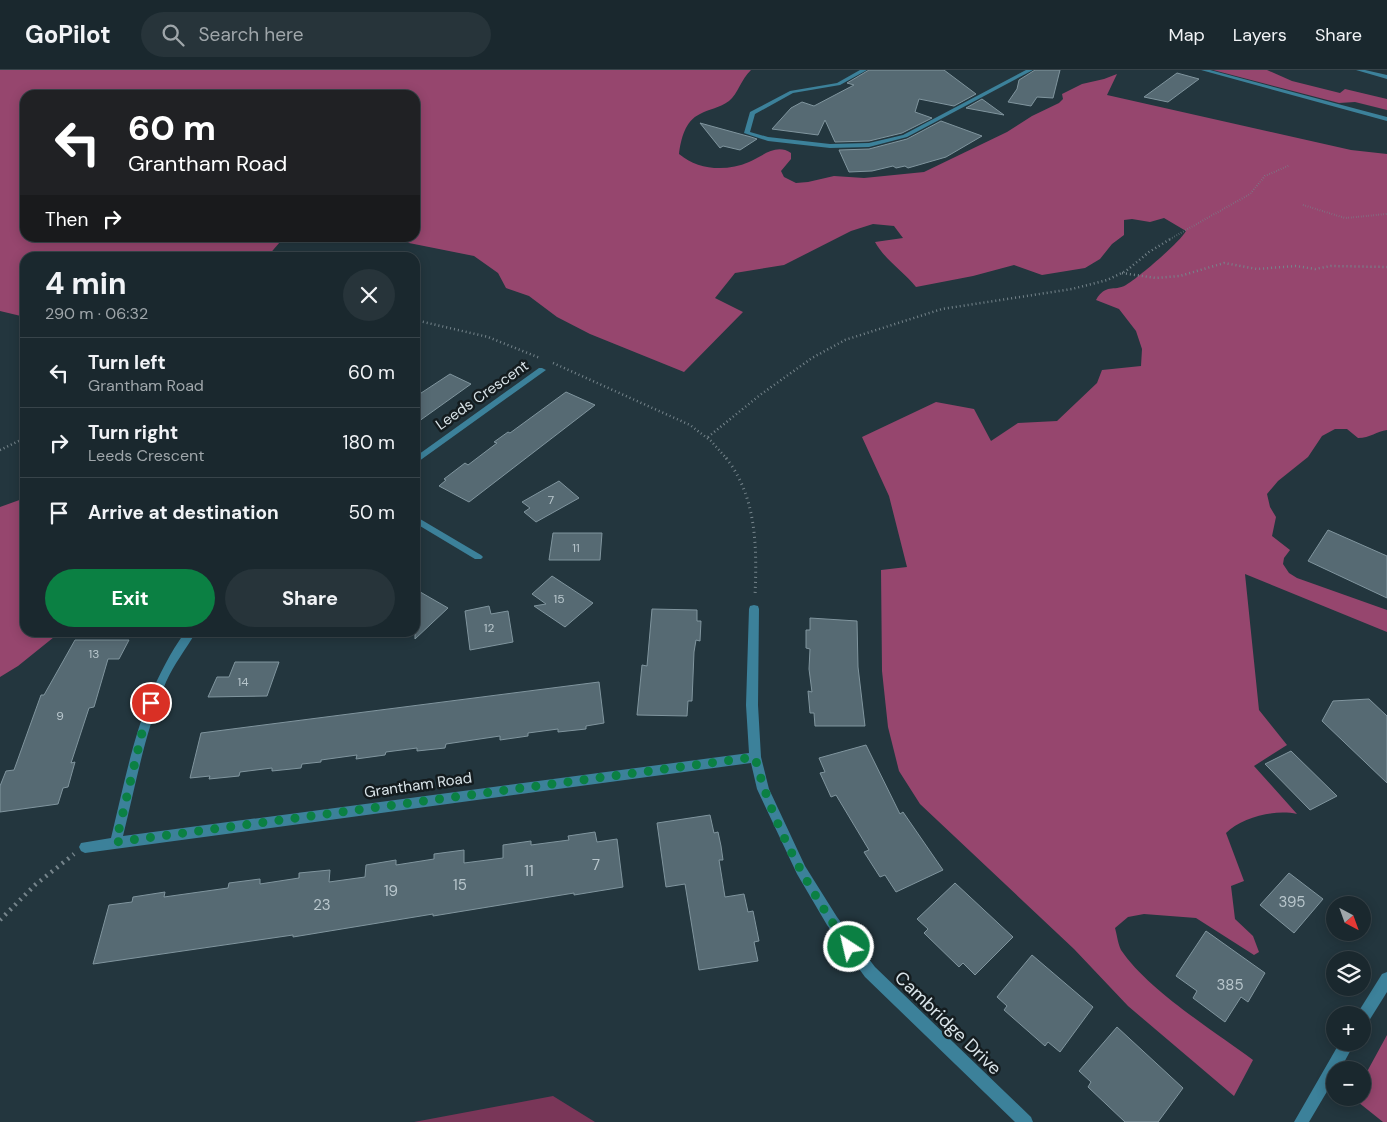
<!DOCTYPE html>
<html lang="en">
<head>
<meta charset="utf-8">
<style>
	:root { --surface:#1a282e; --page:#27343a; --text:#f1f3f6; --muted:#9fa6aa; --line:#38444a; --accent:#0b8043 }
	body { margin:0; font-family:"DM Sans",sans-serif; background:var(--page); color:var(--text); height:100vh; display:flex; flex-direction:column; font-size:19px; white-space:nowrap }
	* { box-sizing:border-box; margin:0 }
	p { font-size:16px; color:var(--muted) }
	.icon { flex:none; width:28px; height:28px; fill:none; stroke:currentColor; stroke-width:2; stroke-linecap:round; stroke-linejoin:round }
	.map { position:relative; flex:1; overflow:hidden }
	.sheet { position:absolute; left:20px; top:182px; width:400px; height:385px; display:flex; flex-direction:column; background:var(--surface); border-radius:15px; box-shadow:0 2px 12px #0003,0 0 0 1px var(--line) }
	.sheet>* { flex:none }
	.hud { position:absolute; left:20px; top:20px; width:400px; height:152px; border-radius:15px; box-shadow:0 2px 12px #0003,0 0 0 1px var(--line); background:#202124; color:#fff; overflow:hidden }
	.needle { width:32px; rotate:139deg }
	.fabs { position:absolute; left:1326px; top:826px; display:grid; gap:10px }
	.fabs a { display:grid; place-items:center; width:45px; height:45px; border-radius:50%; background:var(--surface); box-shadow:0 2px 12px #0003,0 0 0 1px var(--line); font-size:25px }
	.pin { position:absolute; display:grid; place-items:center; width:42px; height:42px; color:#fff; margin:-21px; border:2px solid #fff; border-radius:50%; box-shadow:0 1px 5px #0007 }
	.me { position:absolute; width:55px; margin:-28px; rotate:325deg; stroke-linejoin:round; filter:drop-shadow(0 0 4px #0008) }
	.turn { display:flex; align-items:center; gap:18px; height:105px; padding:0 25px; font-size:22px }
	.turn .icon { width:65px; height:65px; stroke-width:2.5 }
	.turn b { display:block; font-size:35px; line-height:42px }
	.then { display:flex; align-items:center; height:48px; padding:0 25px; background:#0003; gap:10px; font-size:19px }
	.round { display:grid; place-items:center; flex:none; width:52px; height:52px; border-radius:26px; background:var(--page) }
	.headline { display:flex; align-items:center; justify-content:space-between; height:85px; padding:0 25px }
	h1 { font-size:30px; font-weight:700; line-height:38px }
	.action { display:flex; gap:10px; margin-top:auto; padding:10px 25px }
	.action a { flex:1; height:58px; border-radius:30px; background:var(--accent); color:#fff; font-size:20px; font-weight:700; line-height:58px; text-align:center }
	.action a+a { background:var(--page); color:var(--text) }
	ul { padding:0; list-style:none }
	li { display:flex; align-items:center; gap:15px; height:70px; padding:0 25px; border-top:1px solid var(--line) }
	li div { flex:1 }
	li b { display:block; font-size:19px }
	li em { font-style:normal }
	header { display:flex; align-items:center; gap:30px; box-sizing:border-box; height:70px; padding:0 25px; background:var(--surface); border-bottom:1px solid var(--line) }
	header strong { font-size:24px }
	nav { display:flex; gap:28px; margin-inline-start:auto; font-size:18px }
	.search { width:350px; height:45px; background:var(--page); display:flex; align-items:center; gap:12px; box-sizing:border-box; padding:0 18px; border-radius:28px; color:var(--muted); font-size:19px }
	.map>svg:first-child { display:block }
</style>
</head>
<body>
<header>
<strong>GoPilot</strong>
<div class="search"><svg class="icon" aria-label="search" viewBox="0 0 24 24"><circle cx="10" cy="10" r="6"/><path d="M15 15l6 6"/></svg>Search here</div>
<nav><a>Map</a><a>Layers</a><a>Share</a></nav>
</header>
<div class="map">
<svg width="1387" height="1052" viewBox="0 0 1387 1052">
	<rect width="100%" height="100%" fill="#23363e"/>
	<!-- green -->
	<path fill="#793658" d="M553,1026l42,26h-181z"/>
	<!-- forest -->
	<path fill="#96466e" d="M0,0h751c-10,9 -13,24 -22,31 -9,7 -20,8 -29,13 -15,7 -19,25 -21,40 19,16 47,18 70,8 14,-6 27,-19 42,-9v6l-10,12 3,6 12,6 12,-1 26,-6 30,2 60,-6 83,-40 25,-16 27,-13 4,-4 -1,-5 20,-10 22,-5 13,-5 -10,21 244,55 36,4v276c-10,1 -17,8 -29,8l-11,-9h-12l-13,7 -14,21 -30,24 -11,13 3,13 6,10 -4,19 18,14 -6,8 -1,6 6,9 8,5 90,32v22l-142,-58 14,136 28,35 -33,21 43,48c-22,-5 -55,3 -71,19l18,48 -13,5 4,33 18,17 6,16 -5,3 -58,-37 -52,-4 -16,3 -13,11c2,7 3,16 6,22 27,40 93,81 132,110l-19,36 -106,-90 -54,-57 -154,-145 -21,-33 -11,-44 -6,-56 -1,-101 26,-3 -18,-71 -27,-59 74,-35 38,7 17,32 27,-18 39,-2 40,-38 5,-13 39,-4 1,-17 -6,-18 -17,-22 -23,-9c10,-17 17,-8 30,-15 12,-7 54,-43 60,-54l-22,-13 -14,4 -18,-3 -8,1v15l-12,9 -12,15 -15,9 -43,7 -28,-10 -41,11 -57,11c-13,-16 -31,-27 -41,-45l28,-4 -9,-12 -21,-2 -22,7 -67,34 -49,8 -20,25 28,14 -59,60 -94,-38 -33,-17 -28,-21 -23,-8 -8,-15 -24,-17 -65,-13 -8,-5h14v-143h-390v143h266l-11,4 -13,15 -242,1v59l-25,-6z
		M1213,0h54l25,11 48,12 5,-4 42,10v11l-32,-8 -16,1z
		M25,428v134l34,1 -41,33 -18,11v-170z
		M1387,965v87h-4l-30,-24h9l1,-19z"/>
	<!-- building -->
	<path fill="#566a73" stroke="#80959e" d="M869,0h75l32,24 -22,12 -35,-7 -4,13 17,6 -30,15 -33,8 -34,1 -10,-22 -7,15 -46,-6 19,-21 11,-6 12,4 40,-21 -7,-2z
		M1035,0h25l-7,28 -16,-1 -6,9 -23,-4 9,-13 2,-9z
		M1177,3l22,6 -31,23 -24,-5z
		M982,29l22,16 -38,-7z
		M941,51l41,15 -36,21 -38,11 -3,-2 -9,2 -3,-2 -21,5 -23,1 -10,-22 30,-1 38,-10z
		M700,53l51,14 6,2 -17,11 -17,-4 -3,2z
		M450,304l21,10 -56,40v-27z
		M566,322l29,13 -126,97 -30,-16 7,-6 -2,-1 21,-16 3,2 29,-22 -3,-1 14,-10 2,1z
		M559,411l20,17 -43,24 -12,-10 6,-4 -8,-6z
		M1328,460l59,26v42l-79,-37z
		M553,463h49l-2,27h-51z
		M552,506l41,27 -28,24 -31,-21 12,-2 -14,-10z
		M415,519l33,19 -33,31z
		M489,536l2,8 17,-3 5,31 -43,8 -5,-39z
		M652,539l45,1v11h4l-1,20 -4,-1 -2,12 -2,49h-4l-1,15 -50,-1 5,-50 5,1z
		M810,548l47,3 1,46 7,59h-50l-1,-13h-4l-2,-22 4,1 -3,-23 1,-20 -4,-1v-18h4z
		M75,570h54l-10,19h-11l-14,48 -5,1 -18,55 4,-1 -7,25 -5,1 -5,16 -58,8v-26l6,-15 8,-1 27,-75h3z
		M235,592h44l-12,34 -59,1 9,-20h12z
		M599,612l5,41 -18,3v3l-28,3v-3l-30,4v3l-28,4v-4l-54,8 -1,4 -28,3v-3l-31,4 -1,3 -29,4 1,-4 -36,5v2l-19,2 -1,4 -29,3v-3l-32,4 -1,4 -30,3 1,-3 -20,2 11,-45z
		M1369,629l18,17v67l-65,-62 11,-20z
		M866,675l34,69 3,-2 40,58 -47,22 -11,-17 -5,2 -16,-25 5,-2 -33,-55 -5,2 -11,-24 5,-1 -6,-14z
		M1291,681l46,45 -27,14 -45,-46z
		M710,745l4,18 4,-1 3,14 2,14h-4l6,37 19,-3 4,18 5,-1 6,30 -5,1 4,19 -59,9 -14,-86 -19,3 -9,-64z
		M595,762l2,10 20,-3 6,48 -49,8v-2l-141,23v-2l-140,23v-2l-200,29 16,-59 23,-3 1,-5 32,-5 -1,5 64,-9 1,-5 31,-4v5l39,-6v-5l31,-3 -1,12 36,-5 1,-12 30,-5v5l38,-6v-5l30,-4v13l39,-5v-13l28,-4v4l38,-5 -1,-4z
		M1289,803l34,26 -29,34 -34,-28z
		M955,813l58,54 -38,38 -12,-12 -4,4 -35,-34 4,-4 -11,-10z
		M1206,861l59,42 -17,29 -7,-5 -16,25 -32,-24 4,-7 -21,-15z
		M1032,885l61,52 -33,45 -12,-10 -3,4 -41,-36 3,-4 -10,-9z
		M1117,957l66,61 -25,34h-33l-37,-35 3,-5 -12,-11z"/>
	<g fill="none" stroke-linecap="round" stroke-linejoin="round">
		<!-- path-far3 -->
		<path stroke="#76858c" stroke-width="2" stroke-dasharray="0.5 2" stroke-linecap="butt" d="M1303,135l42,13 42,-4
			M1170,169l80,-45 15,-18 25,-11"/>
		<!-- path-far2 -->
		<path stroke="#76858c" stroke-width="2.5" stroke-dasharray="1 3" stroke-linecap="butt" d="M1122,203l34,5 24,-2 44,-13 33,6 39,-3 19,3 16,-3 56,1
			M415,250l73,17 52,21
			M553,293l137,62 21,16 16,18
			M708,367l52,-42 52,-37 33,-18 97,-31 130,-20 35,-9 19,-9 23,-19 23,-14
			M0,380l25,-12"/>
		<!-- path-far1 -->
		<path stroke="#76858c" stroke-width="3" stroke-dasharray="1 4" stroke-linecap="butt" d="M726,388c31,39 31,90 29,138"/>
		<!-- path -->
		<path stroke="#76858c" stroke-width="4.5" stroke-dasharray="2 5" stroke-linecap="butt" d="M0,850l35,-35 39,-31"/>
		<!-- minor -->
		<path fill="#3c819a" fill-rule="evenodd" d="M860,0h7l-27,15 -47,8 -38,21 -5,18 18,5 62,7 39,-1 34,-8 123,-65h7l-126,67 -38,10 -39,1 -62,-7 -24,-8 6,-21 40,-21 47,-8z
			M1356,0h9l22,5v4z
			M539,298h3l4,2 -131,94v-7z
			M415,446l66,39 2,2 -2,2h-6l-60,-36z
			M754,535l4,1 1,3 -1,96 3,52 8,32 36,77 32,51 38,50 156,150 2,5h-18l-150,-145 -38,-52 -30,-51 -40,-85 -6,-26 -666,90 -4,-2 -2,-4 2,-4 30,-5c18,-74 29,-142 74,-206h11c-10,17 -22,32 -30,50 -21,49 -30,102 -43,154l626,-83 -3,-48 3,-96 1,-3z"/>
		<!-- tertiary -->
		<path fill="#3c819a" fill-rule="evenodd" d="M1201,0h9l177,47v4z
			M1387,902v20l-20,32 -5,2v-11l-5,-1 25,-40z
			M1340,972h15l-15,28h-5v8l-26,44h-15z"/>
	</g>
	<g fill="none" stroke-linecap="round" stroke-linejoin="round">
		<!-- route -->
		<path stroke="#0b8043" stroke-width="9" stroke-dasharray="0 16.2" d="M151,633l-5,13 -30,126 639,-85c17,69 54,132 94,190"/>
	</g>
	<g text-anchor="middle" dominant-baseline="central" stroke-width="5" stroke-linejoin="round" paint-order="stroke">
		<!-- number labels -->
		<g font-size="12" fill="#b8c6cc">
			<text x="551" y="430">7</text>
			<text x="576" y="478">11</text>
			<text x="559" y="529">15</text>
			<text x="489" y="558">12</text>
			<text x="94" y="584">13</text>
			<text x="243" y="612">14</text>
			<text x="60" y="646">9</text>
		</g>
		<!-- street labels -->
		<g font-size="15" fill="#d9e4e9" stroke="#141c1f">
			<text transform="translate(482 325) rotate(-35)">Leeds Crescent</text>
			<text transform="translate(418 715) rotate(-8)">Grantham Road</text>
		</g>
		<!-- near-number labels -->
		<g font-size="15" fill="#b8c6cc">
			<text x="596" y="795">7</text>
			<text x="529" y="801">11</text>
			<text x="460" y="815">15</text>
			<text x="391" y="821">19</text>
			<text x="1292" y="832">395</text>
			<text x="322" y="835">23</text>
			<text x="1230" y="915">385</text>
		</g>
		<!-- near-street labels -->
		<g font-size="18" fill="#d9e4e9" stroke="#141c1f">
			<text transform="translate(948 953) rotate(44)">Cambridge Drive</text>
		</g>
	</g>
</svg>
<div class="fabs">
<a><svg class="needle" viewBox="-14 -14 28 28"><path d="M0-13l5 13h-10z" fill="#e53935"/><path d="M0 13l5-13h-10z" fill="#9fa6aa"/></svg></a>
<a><svg class="icon" aria-label="layers" viewBox="0 0 24 24"><path d="M12 4l9 5-9 5-9-5zM3 14l9 5 9-5"/></svg></a>
<a>+</a>
<a>−</a>
</div>
<div class="pin" style="left:151px;top:633px;background:#d93025"><svg class="icon" aria-label="arrive" viewBox="0 0 24 24"><path d="M6 21V4h12l-3 4 3 4H6"/></svg></div>
<svg class="me" style="left:849px;top:877px" viewBox="-20 -20 40 40"><circle r="17" fill="#0b8043" stroke="#fff" stroke-width="3"/><path d="M0-11L8 9 0 5-8 9z" fill="#fff"/></svg>
<div class="hud">
<div class="turn"><svg class="icon" aria-label="left" viewBox="0 0 24 24"><path d="M17 20v-9H6M10 6l-5 5 5 5"/></svg><div><b>60 m</b>Grantham Road</div></div>
<div class="then">Then<svg class="icon" aria-label="right" viewBox="0 0 24 24"><path d="M7 20v-9h11M14 6l5 5-5 5"/></svg></div>
</div>
<section class="sheet">
<div class="headline"><div><h1>4 min</h1><p>290 m · 06:32</p></div><a class="round"><svg class="icon" aria-label="close" viewBox="0 0 24 24"><path d="M6 6l12 12M18 6L6 18"/></svg></a></div>
<ul>
<li><svg class="icon" aria-label="left" viewBox="0 0 24 24"><path d="M17 20v-9H6M10 6l-5 5 5 5"/></svg><div><b>Turn left</b><p>Grantham Road</p></div><em>60 m</em></li>
<li><svg class="icon" aria-label="right" viewBox="0 0 24 24"><path d="M7 20v-9h11M14 6l5 5-5 5"/></svg><div><b>Turn right</b><p>Leeds Crescent</p></div><em>180 m</em></li>
<li><svg class="icon" aria-label="arrive" viewBox="0 0 24 24"><path d="M6 21V4h12l-3 4 3 4H6"/></svg><div><b>Arrive at destination</b></div><em>50 m</em></li>
</ul>
<div class="action"><a>Exit</a><a>Share</a></div>
</section>
</div>
</body>
</html>
